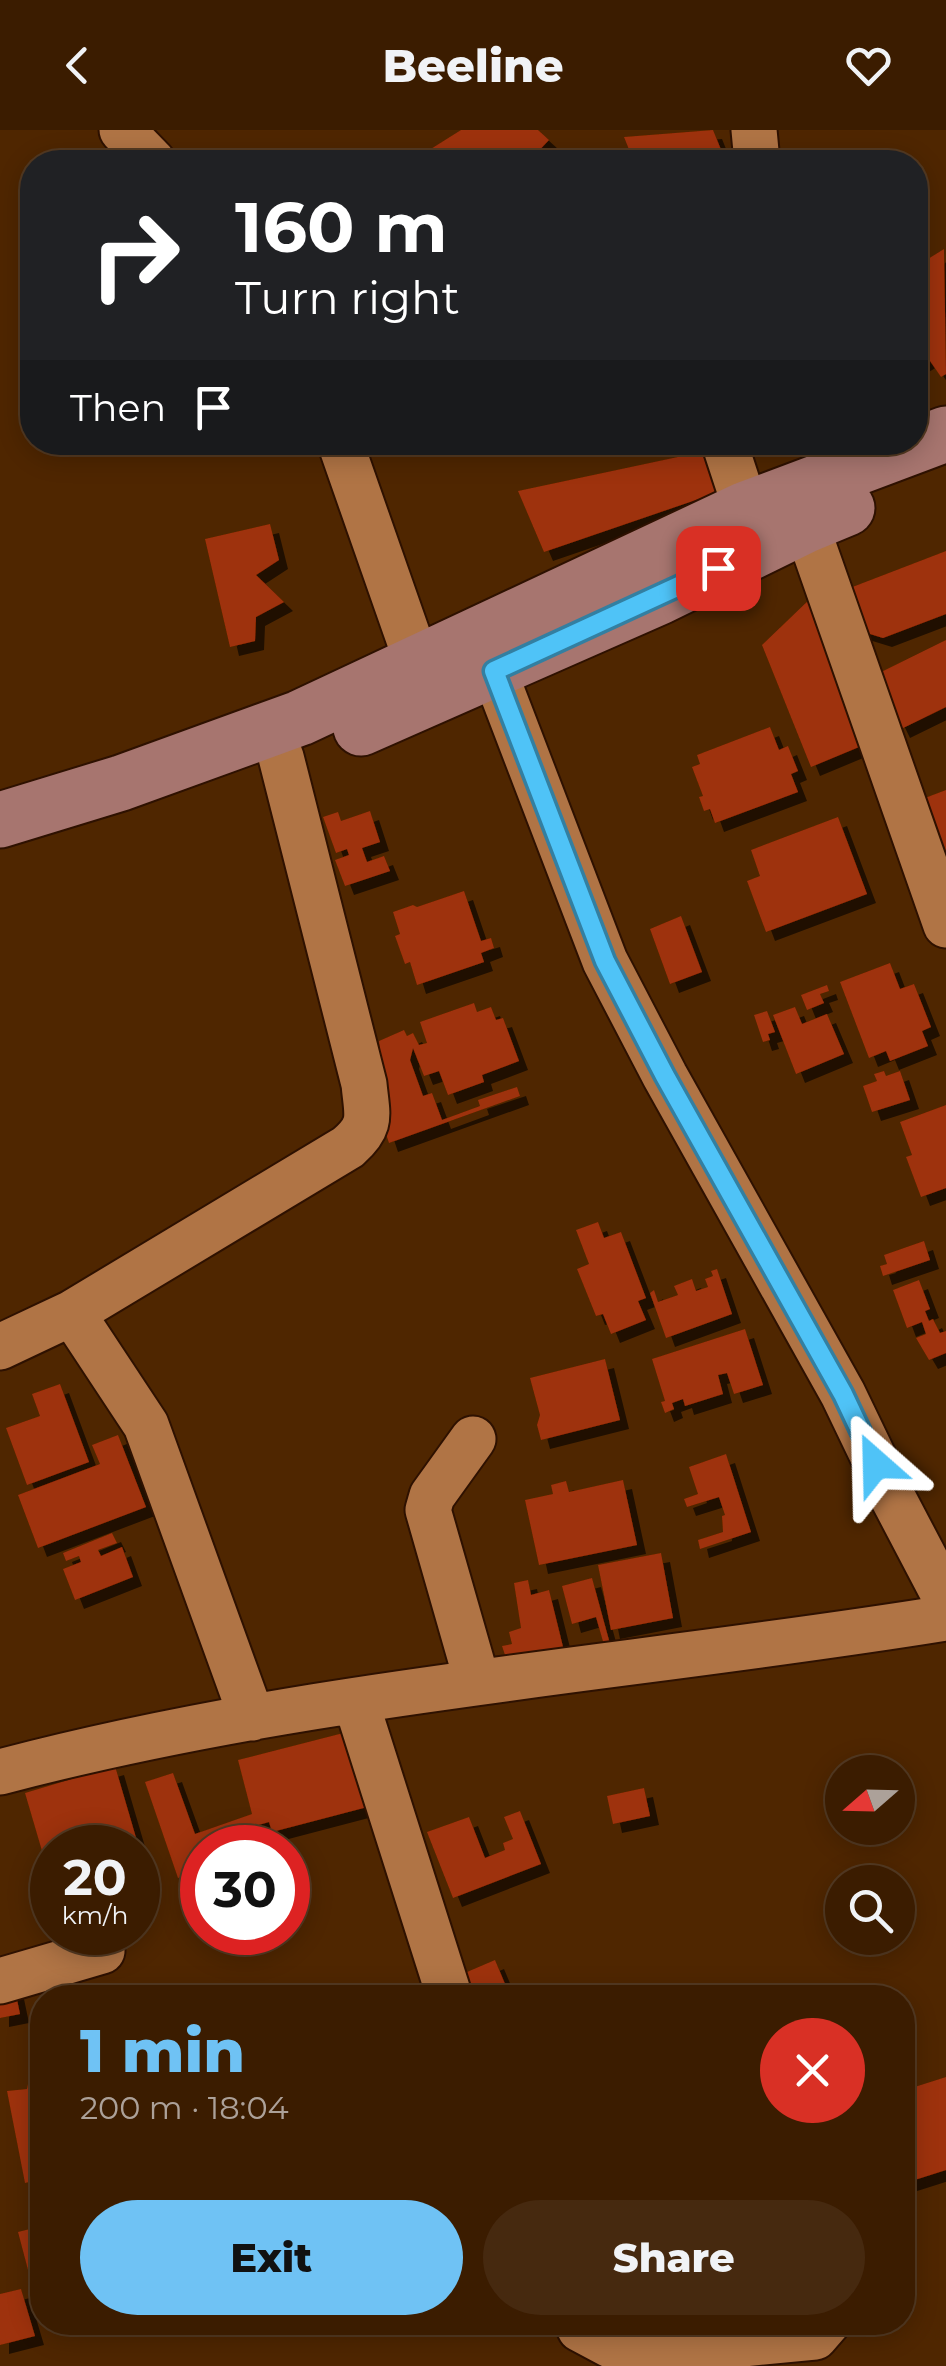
<!DOCTYPE html>
<html lang="en">
<head>
<meta charset="utf-8">
<style>
	:root { --surface:#3b1c00; --page:#46290f; --text:#f1f3f6; --muted:#aca199; --line:#543a22; --accent:#6fc2f4 }
	body { margin:0; font-family:Montserrat,sans-serif; background:var(--page); color:var(--text); height:100vh; display:flex; flex-direction:column; font-size:38px; white-space:nowrap }
	* { box-sizing:border-box; margin:0 }
	p { font-size:32px; color:var(--muted) }
	.icon { flex:none; width:55px; height:55px; fill:none; stroke:currentColor; stroke-width:2; stroke-linecap:round; stroke-linejoin:round }
	.map { position:relative; flex:1; overflow:hidden }
	.details { position:absolute; left:30px; top:1855px; width:885px; height:350px; display:flex; flex-direction:column; background:var(--surface); border-radius:40px; box-shadow:0 5px 25px #0003,0 0 0 2px var(--line) }
	.details>* { flex:none }
	.banner { position:absolute; left:20px; top:20px; width:908px; height:305px; border-radius:40px; box-shadow:0 5px 25px #0003,0 0 0 2px var(--line); background:#202124; color:#fff; overflow:hidden }
	.needle { width:65px; rotate:250deg }
	.fabs { position:absolute; left:825px; top:1625px; display:grid; gap:20px }
	.fabs a { display:grid; place-items:center; width:90px; height:90px; border-radius:50%; background:var(--surface); box-shadow:0 5px 25px #0003,0 0 0 2px var(--line); font-size:50px }
	.speed { position:absolute; left:30px; top:1695px; display:flex; gap:20px; font-size:50px; font-weight:700; text-align:center }
	.speed>* { display:grid; place-content:center; width:130px; height:130px; border-radius:50%; background:var(--surface); box-shadow:0 5px 25px #0003,0 0 0 2px var(--line); line-height:1 }
	.speed small { font-size:25px; font-weight:400 }
	.speed .limit { border:15px solid #d22; background:#fff; color:#111 }
	.pin { position:absolute; display:grid; place-items:center; width:85px; height:85px; color:#fff; margin:-42px; border-radius:20px; box-shadow:0 5px 15px #0006 }
	.me { position:absolute; width:110px; margin:-55px; rotate:335deg; stroke-linejoin:round; filter:drop-shadow(0 0 8px #0008) }
	.turn { display:flex; align-items:center; gap:35px; height:210px; padding:0 50px; font-size:45px }
	.turn .icon { width:130px; height:130px; stroke-width:2.5 }
	.turn b { display:block; font-size:70px; line-height:85px }
	.then { display:flex; align-items:center; height:95px; padding:0 50px; background:#0003; gap:20px; font-size:38px }
	.round { display:grid; place-items:center; flex:none; width:105px; height:105px; border-radius:52px; background:var(--page) }
	.headline { display:flex; align-items:center; justify-content:space-between; height:170px; padding:0 50px }
	h1 { font-size:60px; font-weight:800; line-height:75px; color:var(--accent) }
	.button { display:flex; gap:20px; margin-top:auto; padding:20px 50px }
	.button a { flex:1; height:115px; border-radius:60px; background:var(--accent); color:#111; font-size:40px; font-weight:800; line-height:115px; text-align:center }
	.button a+a { background:var(--page); color:var(--text) }
	header { display:flex; justify-content:space-between; align-items:center; height:130px; padding:0 50px; background:var(--surface); font-size:45px; font-weight:800 }
	.map>svg:first-child { display:block }
</style>
</head>
<body>
<header><svg class="icon" aria-label="back" viewBox="0 0 24 24"><path d="M15 5l-7 7 7 7"/></svg>Beeline<svg class="icon" aria-label="heart" viewBox="0 0 24 24"><path d="M12 20l-8-8c-3-5 5-10 8-4 3-6 11-1 8 4z"/></svg></header>
<div class="map">
<svg width="946" height="2236" viewBox="0 0 946 2236">
	<defs>
		<filter id="shadow"><feDropShadow dx="9" dy="9" stdDeviation="0" flood-color="#0009"/></filter>
	</defs>
	<rect width="100%" height="100%" fill="#4f2600"/>
	<!-- building -->
	<path fill="#9e3009" filter="url(#shadow)" d="M461,0h77l11,10 -21,22h-95l-7,-10z
		M713,0l13,32h-92l-10,-25z
		M944,119l2,125 -5,3 -13,-19 -13,8v-99z
		M706,321l16,40 -178,61 -26,-61z
		M270,394l9,36 -23,15 28,27 -28,15 -1,24 -25,6 -25,-108z
		M946,421v63l-63,24 -26,-8 -15,-39z
		M812,467l59,145 -60,25 -49,-122z
		M946,510v67l-45,22 -26,-54z
		M770,597l9,23 9,-4 10,25 -7,3 7,18 -83,31 -5,-14 -6,2 -5,-14 4,-1 -11,-29 8,-3 -3,-9z
		M946,660v86l-29,-75z
		M370,681l10,31 -18,6 5,14 17,-6 6,15 -45,15 -10,-26 14,-5 -2,-6 -11,4 -13,-36 15,-5 3,9z
		M838,687l29,77 -101,38 -19,-51 13,-5 -9,-26z
		M464,761l17,50 10,-3 3,10 -13,5 3,9 -67,23 -7,-23 -5,2 -10,-28 5,-2 -7,-22 20,-7 4,2z
		M681,786l21,56 -32,12 -20,-55z
		M890,833l10,26 14,-5 17,43 -9,4 6,15 -38,15 -4,-10 -17,7 -29,-76z
		M827,855l2,6 -9,3 4,9 -17,7 -6,-15z
		M474,873l3,9 14,-5 5,13 7,-2 16,43 -37,14 2,7 -36,13 -9,-24 -15,5 -11,-28 -3,12 13,36 9,-3 10,27 38,-14 -2,-6 39,-13 3,9 -131,47 -8,-24 -6,-64 5,-2 -1,-12 25,-11 3,6 6,-3 6,12 8,-2 -7,-21z
		M795,877l7,17 25,-10 17,40 -48,20 -23,-59z
		M767,881l8,21 -7,2 2,6 -7,2 -9,-27z
		M884,941l2,5 14,-5 10,29 -38,12 -9,-26 14,-5 -3,-7z
		M946,975v83l-25,9 -15,-40 6,-2 -12,-33z
		M598,1092l6,16 17,-6 25,66 -8,3 8,19 -35,14 -8,-20 -7,2 -19,-47 12,-5 -13,-34z
		M924,1111l6,19 -47,16 -3,-10 7,-2 -3,-9z
		M717,1139l15,45 -66,24 -16,-45 4,-3 4,12 20,-7 -4,-9 18,-7 4,12 12,-4 -3,-8 8,-3 -2,-5z
		M919,1150l11,29 -5,2 4,10 4,-2 7,14 6,-2v22l-17,7 -13,-22 10,-4 -4,-12 -15,6 -14,-38z
		M745,1199l18,56 -29,9 -7,-21 -9,2 5,19 -38,12 -2,-7 -11,4 2,6 -9,4 -4,-11 4,-1 -13,-42z
		M605,1229l15,61 -79,20 -4,-15 3,-10 -10,-37z
		M60,1254l29,78 -62,23 -21,-57 34,-12 -8,-22z
		M118,1305l28,72 -108,41 -20,-53 82,-31 -8,-19z
		M726,1324l25,78 -51,17 -2,-9 25,-8 -1,-16 3,-1 -6,-18 -32,10 -3,-8 14,-5 -9,-27z
		M623,1350l14,65 -98,20 -14,-65 28,-6 -2,-9 15,-4 3,11z
		M112,1403l5,10 -19,7 3,6 21,-9 11,30 -58,23 -12,-31 18,-7 -2,-6 -13,5 -3,-8z
		M661,1423l12,65 -62,12 -13,-65z
		M592,1448l18,66 -6,1 -8,-28 -24,7 -10,-38z
		M528,1450l3,15 18,-5 18,73 -28,6 -5,-18 -28,7 -4,-12 10,-2 -3,-12 12,-4 -7,-45z
		M355,1600l20,75 -103,27 -3,-10 -14,4 8,22h-61v22l-24,8 -33,-96 28,-9 22,61 57,-20 -14,-54z
		M115,1636l22,75 -23,7h-62v18l-5,2 -22,-75z
		M644,1658l6,28 -37,8 -6,-28z
		M520,1681l21,53 -88,34 -26,-66 42,-15 16,41 20,-8 -2,-7 10,-4 -9,-22z
		M495,1830l16,38h-41l-10,-23z
		M15,1860l5,24 -20,4v-25z
		M42,1946v103l-17,4 -18,-92 20,-2 2,-10z
		M946,1947v93l-44,14v-93z
		M42,2096v93h-1l-23,-87z
		M21,2159l14,47 -35,9v-51z"/>
	<g fill="none" stroke-linecap="round" stroke-linejoin="round">
		<!-- street casing -->
		<g stroke="#2e1100" stroke-width="49">
			<path id="street" d="M122,0l31,32
				M754,0l3,32
				M340,312l77,220
				M724,312l22,67
				M806,395l140,400
				M494,541l111,290 60,115 178,318 50,104 53,101
				M72,1183l74,112 106,293
				M0,1217l72,-34 276,-166c25,-22 19,-31 16,-63l-83,-327
				M473,1309l-41,57 -4,14 49,171
				M356,1572l94,296
				M0,1642c309,-82 631,-103 946,-154
				M0,1851l102,-30
				M577,2192l3,7 30,16 30,9 175,-17 13,-15"/>
		</g>
		<!-- secondary casing -->
		<g stroke="#2e1100" stroke-width="59">
			<path id="secondary" d="M361,598l298,-131 147,-72 41,-17
				M0,690l121,-37 179,-65 446,-209 200,-75"/>
		</g>
		<!-- street -->
		<use href="#street" stroke="#b07445" stroke-width="45"/>
		<!-- secondary -->
		<use href="#secondary" stroke="#a7756f" stroke-width="55"/>
	</g>
	<g fill="none" stroke-linecap="round" stroke-linejoin="round">
		<!-- route casing -->
		<g stroke="#337fa1" stroke-width="25">
			<path id="route" d="M718,438l-224,103 111,290 60,115 178,318 33,70"/>
		</g>
		<!-- route -->
		<use href="#route" stroke="#4fc3f7" stroke-width="18"/>
	</g>
</svg>
<div class="fabs">
<a><svg class="needle" viewBox="-14 -14 28 28"><path d="M0-13l5 13h-10z" fill="#e53935"/><path d="M0 13l5-13h-10z" fill="#aca199"/></svg></a>
<a><svg class="icon" aria-label="search" viewBox="0 0 24 24"><circle cx="10" cy="10" r="6"/><path d="M15 15l6 6"/></svg></a>
</div>
<div class="speed"><div>20<small>km/h</small></div><div class="limit">30</div></div>
<div class="pin" style="left:718px;top:438px;background:#d93025"><svg class="icon" aria-label="arrive" viewBox="0 0 24 24"><path d="M6 21V4h12l-3 4 3 4H6"/></svg></div>
<svg class="me" style="left:876px;top:1334px" viewBox="-20 -20 40 40"><path d="M0-17L14 15 0 8-14 15z" fill="#4fc3f7" stroke="#fff" stroke-width="4"/></svg>
<div class="banner">
<div class="turn"><svg class="icon" aria-label="right" viewBox="0 0 24 24"><path d="M7 20v-9h11M14 6l5 5-5 5"/></svg><div><b>160 m</b>Turn right</div></div>
<div class="then">Then<svg class="icon" aria-label="arrive" viewBox="0 0 24 24"><path d="M6 21V4h12l-3 4 3 4H6"/></svg></div>
</div>
<section class="details">
<div class="headline"><div><h1>1 min</h1><p>200 m · 18:04</p></div><a class="round" style="background:#d93025;color:#fff"><svg class="icon" aria-label="close" viewBox="0 0 24 24"><path d="M6 6l12 12M18 6L6 18"/></svg></a></div>
<div class="button"><a>Exit</a><a>Share</a></div>
</section>
</div>
</body>
</html>
